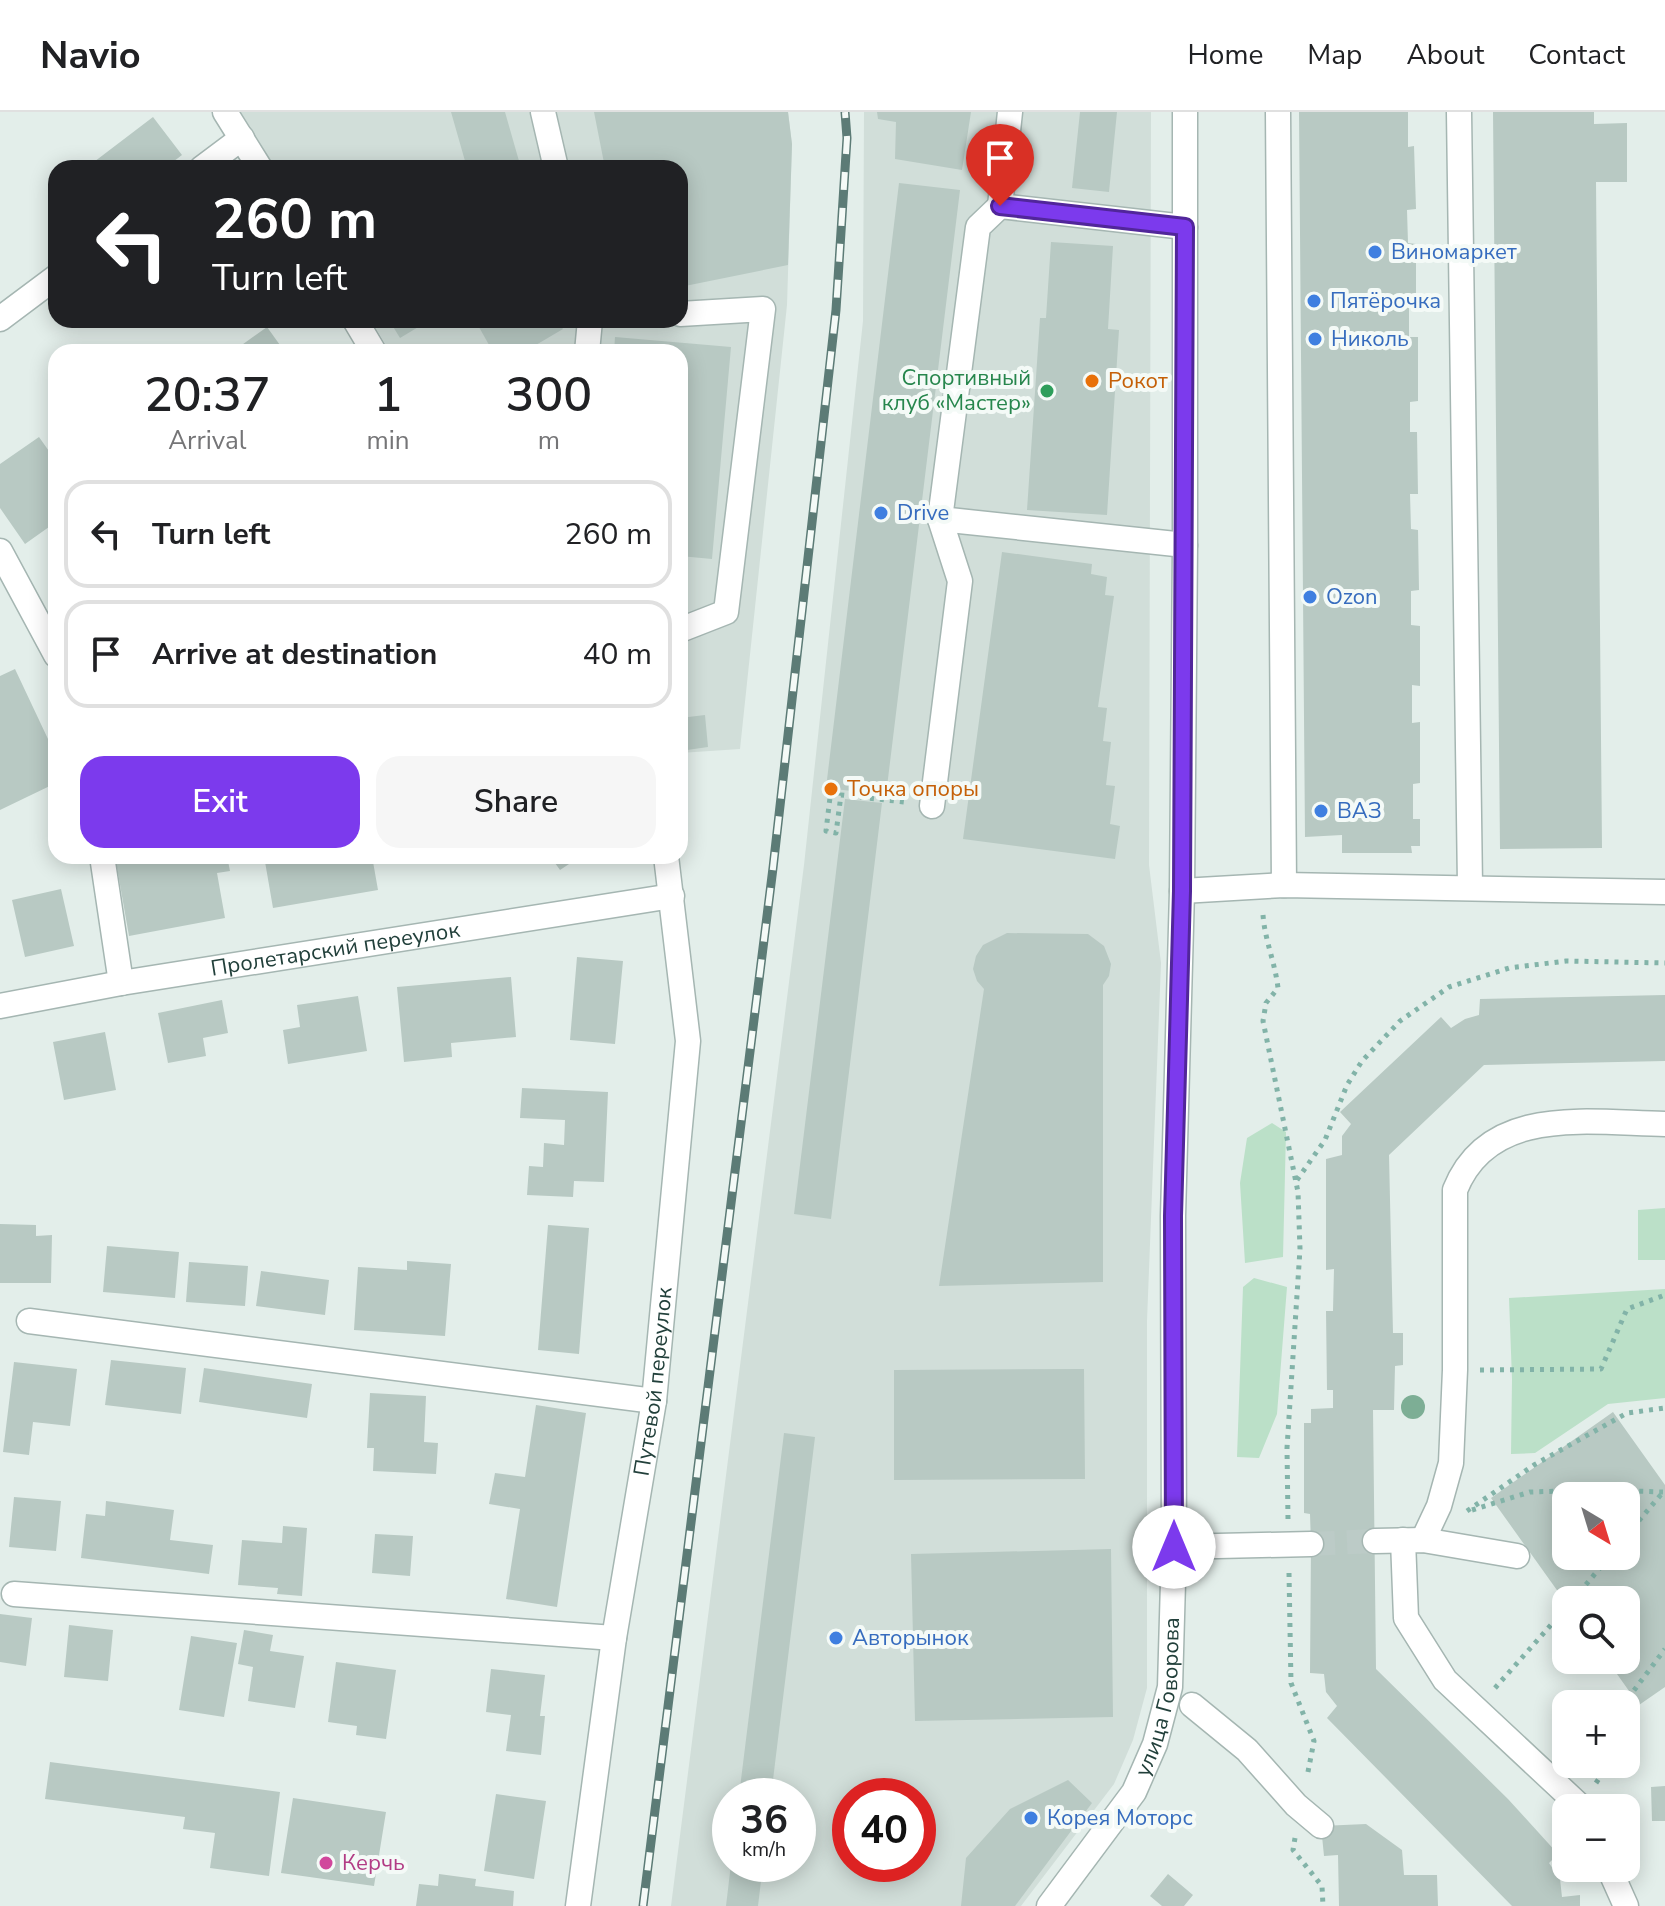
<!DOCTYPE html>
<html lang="en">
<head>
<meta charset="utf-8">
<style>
	:root { --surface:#fff; --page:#f6f6f6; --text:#202124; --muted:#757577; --line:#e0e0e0; --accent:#7c3aed }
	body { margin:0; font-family:"Nunito Sans",sans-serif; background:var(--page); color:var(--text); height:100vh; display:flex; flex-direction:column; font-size:30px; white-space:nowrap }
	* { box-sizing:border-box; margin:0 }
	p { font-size:26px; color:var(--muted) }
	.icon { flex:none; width:44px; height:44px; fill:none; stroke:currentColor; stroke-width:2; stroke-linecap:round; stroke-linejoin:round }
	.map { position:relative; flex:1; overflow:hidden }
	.side { position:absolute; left:48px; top:232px; width:640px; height:520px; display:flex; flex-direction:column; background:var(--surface); border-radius:24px; box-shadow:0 4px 20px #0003 }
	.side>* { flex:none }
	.banner { position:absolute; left:48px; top:48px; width:640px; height:168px; border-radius:24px; box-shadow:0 4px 20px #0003; background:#202124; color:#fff; overflow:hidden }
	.needle { width:52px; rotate:142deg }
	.tools { position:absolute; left:1552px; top:1370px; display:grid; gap:16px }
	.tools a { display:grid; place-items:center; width:88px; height:88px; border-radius:16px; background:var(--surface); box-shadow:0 4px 20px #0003; font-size:40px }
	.speed { position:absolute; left:712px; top:1666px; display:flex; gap:16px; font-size:40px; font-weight:700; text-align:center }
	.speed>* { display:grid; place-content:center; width:104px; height:104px; border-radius:50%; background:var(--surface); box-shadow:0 4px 20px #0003; line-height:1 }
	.speed small { font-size:20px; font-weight:400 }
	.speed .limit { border:12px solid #d22; background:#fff; color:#111 }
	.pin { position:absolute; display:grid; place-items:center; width:68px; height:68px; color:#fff; margin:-82px -34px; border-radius:50% 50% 50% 0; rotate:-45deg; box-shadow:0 0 8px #0007 }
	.pin .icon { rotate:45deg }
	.me { position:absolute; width:88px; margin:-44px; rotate:0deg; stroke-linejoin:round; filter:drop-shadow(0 0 6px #0008) }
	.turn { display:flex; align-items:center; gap:28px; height:168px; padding:0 32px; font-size:36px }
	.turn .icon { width:104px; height:104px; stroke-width:2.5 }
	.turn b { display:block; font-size:56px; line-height:68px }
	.eta { display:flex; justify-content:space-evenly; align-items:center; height:136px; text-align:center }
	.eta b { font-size:48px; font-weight:600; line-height:56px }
	.action { display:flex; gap:16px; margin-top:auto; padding:16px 32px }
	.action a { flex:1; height:92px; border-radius:24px; background:var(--accent); color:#fff; font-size:32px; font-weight:600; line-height:92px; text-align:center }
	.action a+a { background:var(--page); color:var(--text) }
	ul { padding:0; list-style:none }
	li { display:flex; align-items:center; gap:24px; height:108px; margin:0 16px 12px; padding:0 16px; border:4px solid var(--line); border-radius:24px }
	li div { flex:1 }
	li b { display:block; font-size:30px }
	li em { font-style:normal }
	header { display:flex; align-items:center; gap:48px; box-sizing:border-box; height:112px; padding:0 40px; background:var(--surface); border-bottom:2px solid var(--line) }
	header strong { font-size:38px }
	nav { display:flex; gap:44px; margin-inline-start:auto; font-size:28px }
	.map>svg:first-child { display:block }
</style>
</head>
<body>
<header>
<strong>Navio</strong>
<nav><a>Home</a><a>Map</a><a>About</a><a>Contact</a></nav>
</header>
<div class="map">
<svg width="1665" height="1794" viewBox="0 0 1665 1794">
	<rect width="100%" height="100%" fill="#e3eeea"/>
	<!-- built -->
	<path fill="#d1ded9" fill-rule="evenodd" d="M240,0h548l4,33 -5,160 -47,444 -60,4v-401h-290l-19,-32h309v-152h-405z
		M864,0h287l-2,753 12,98 -14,358v367l-14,52 -19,44 -93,122h-350l133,-1041 59,-544zM730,1684h68v68h-68zM850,1684h68v68h-68z"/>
	<!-- green -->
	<path fill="#bbe0c8" d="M1272,1011l14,9 -3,125 -38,6 -5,-80 7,-45z
		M1665,1096v52h-27v-50z
		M1254,1166l33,9 -10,127 -18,44 -22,-1 6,-170z
		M1665,1177v109l-57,6 -73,49 -24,1 1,-75 -3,-81z"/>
	<!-- building -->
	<path fill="#b8c9c3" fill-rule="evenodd" d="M451,0h54l16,56h-54z
		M594,0h194l4,32 -4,121 -108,22v-119h-75z
		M877,0h94l-9,58 -67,-11 1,-37 -18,-3z
		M1080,0h37l-8,80 -37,-4z
		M1299,0h109v35l6,-1 2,63 -9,1 1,33 8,1v59l-7,1v33h9v64l-8,1v30h7l1,62h-8l1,35 7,1 1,60 -8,1v34l9,1v60l-8,-1v38l8,-1v61l-7,1v35h7v27h-9l1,7h-70v-18l-37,2z
		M1493,0h101v12l33,-1v59h-31l6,666 -102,1z
		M153,5l29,38 -17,13h-79z
		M899,71l61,7 -74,605 -60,-7z
		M1051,130l62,4 -5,83 11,1 -12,185 -80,-5 13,-192h6z
		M389,208h41l-30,18z
		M475,208h82l6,9 -39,23h-31z
		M267,215l18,25h-53z
		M615,225l116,10 -19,212 -32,-3v-204h-66z
		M39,325l17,24v38l-4,3 4,5v15l-31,22 -25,-36v-44z
		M1002,440l90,12 -1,10 16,3 -2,18 9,1 -16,111 9,1 -4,33 8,1 -5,43 9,1 -5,38 10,2 -5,33 -152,-20z
		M15,557l41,87v27l-56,27v-134z
		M705,603l3,32 -28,4v-33z
		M845,687l37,4 -51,416 -37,-5z
		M115,744h112l3,15 -13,2 8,45 -96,18z
		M264,744h108l6,34 -105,18z
		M550,744h31l-21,14z
		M61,777l13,57 -49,11 -13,-57z
		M1007,821l81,1 16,12 7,18 -2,12 -6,9v297l-164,4 45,-297 -7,-8 -4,-12 3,-13 7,-11z
		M577,845l46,4 -8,83 -45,-4z
		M511,865l5,60 -65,6 1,14 -48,5 -7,-75z
		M1665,883v66l-181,4 -95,90 4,178h10v32l-8,1 -1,44h-21l3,259 132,130 50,55 -9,9 11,16 2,18 18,-2v11h-68l-185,-188 10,-12 -11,-14 -2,-18 -14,-1 1,-129 -1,-30 -6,-1v-90h7v-14l22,-1v-18h-6l-1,-79h7l1,-42 -8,1v-111l16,-4v-19l9,-12 -11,-12 101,-95 10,11 14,-9 14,-4 1,-16z
		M358,884l9,55 -79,13 -5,-34 17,-3 -3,-22z
		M222,888l6,33 -25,5 3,18 -38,7 -10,-50z
		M105,920l11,58 -52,10 -11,-58z
		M522,976l86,4 -4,90 -30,-1 -1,16 -46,-2 2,-29 14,1 1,-24 20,2 1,-25 -45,-2z
		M0,1112l36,1v11l16,-1 -1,48h-51z
		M548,1113l41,3 -10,126 -41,-4z
		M107,1134l72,6 -4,46 -72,-6z
		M407,1149l44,3 -6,72 -91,-6 4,-63 49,3z
		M189,1150l59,4 -3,40 -59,-4z
		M261,1159l68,9 -4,35 -69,-9z
		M111,1248l75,8 -5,46 -76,-9z
		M14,1250l63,7 -7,57 -37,-4 -4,33 -26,-3z
		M204,1256l108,16 -5,34 -108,-16z
		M1084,1257l1,110 -191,1v-110z
		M370,1281l56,3 -2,46 14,1 -2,31 -63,-3 1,-23h-7z
		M536,1293l50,8 -29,194 -51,-8 14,-90 -31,-5 6,-31 30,4z
		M1613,1300l52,73v202l-26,18 -32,-45h19v-60h-62l-73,-102zM1566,1384h60v60h-60z
		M784,1321l31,4 -44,359h-32z
		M14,1385l47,4 -5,50 -47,-4z
		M106,1389l68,9 -4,30 43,5 -4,29 -128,-16 5,-44 19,2z
		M283,1414l24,2 -5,68 -25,-2 1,-6 -40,-3 4,-45 40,3z
		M375,1422l38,2 -3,40 -38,-3z
		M1111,1437l2,168 -198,4 -4,-167z
		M0,1502l32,4 -6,48 -26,-4z
		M69,1513l44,5 -5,51 -44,-4z
		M244,1518l29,5 -3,16 34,5 -9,52 -47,-7 5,-34 -15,-3z
		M191,1524l46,7 -13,74 -45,-7z
		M336,1550l60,8 -10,69 -30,-4 1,-9 -29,-4z
		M491,1557l54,6 -5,41h5l-4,39 -35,-4 5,-36 -25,-3z
		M50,1650l230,30 -11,84 -59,-8 5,-35 -32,-4 2,-12 -140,-18z
		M1068,1668l24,23 -77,103h-54l5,-48 44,-49z
		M1665,1674v35h-13l-1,-34z
		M496,1682l50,7 -12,78 -50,-8z
		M293,1686l93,14 -12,74 -93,-13z
		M1366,1712l36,26 2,25h33l1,31h-99l-1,-51 -14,1 -3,-30z
		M731,1752h32l-5,42h-32z
		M439,1762l37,5 -1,7 39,5 -1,15h-97l3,-22 19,2z
		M1168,1762l25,21 -9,11h-22l-12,-10z"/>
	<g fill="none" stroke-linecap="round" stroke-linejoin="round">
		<!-- minor-tunnel -->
		<path stroke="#bccbc7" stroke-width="24" stroke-dasharray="24 12" stroke-linecap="butt" d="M1311,1432l64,-3"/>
		<!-- minor casing -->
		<g stroke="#a5b6b2" stroke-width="27">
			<g id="minor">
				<path d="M225,0l35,56"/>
				<path d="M543,0l13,56"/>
				<path d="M1278,0l6,773"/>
				<path d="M1459,0l11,774"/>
				<path d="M202,56l40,-30"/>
				<path d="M1000,94l10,-94"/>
				<path d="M680,202l83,-5 -37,303 -46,18"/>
				<path d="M0,207l56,-42"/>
				<path d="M355,208l19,32"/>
				<path d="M587,240l3,-32"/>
				<path d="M940,407l245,26"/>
				<path d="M0,439l56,104"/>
				<path d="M932,694l28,-225 -20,-62 38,-292 22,-21 185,21"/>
				<path d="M102,744l19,127"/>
				<path d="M1182,779l102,-6 381,7"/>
				<path id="s1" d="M0,894l121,-23 551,-87"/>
				<path d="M29,1209l625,80"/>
				<path d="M1403,1428l3,78 39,62 137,128"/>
				<path d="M1423,1428l16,-34 12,-43 4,-93v-180c34,-86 135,-67 210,-66"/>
				<path d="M1375,1429l48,-1 94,16"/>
				<path d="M1174,1435l137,-3"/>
				<path d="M14,1482l600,44"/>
				<path d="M1192,1593l55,45 49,55 25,21"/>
				<path d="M1609,1756l17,38"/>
				<path id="s2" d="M578,1794l36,-268 40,-237 34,-360 -22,-185"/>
				<path id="s3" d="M1049,1794l85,-114 21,-48 15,-57 4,-140 -1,-331 9,-325 3,-346v-433"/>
			</g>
		</g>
		<!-- path -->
		<path stroke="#82b3a8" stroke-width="5" stroke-dasharray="4 6" stroke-linecap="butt" d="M831,677l-5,42 10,2 5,-38 63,7
			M1263,803c2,26 12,47 15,73l-12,15 -3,18 35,171 2,57 -13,199 1,71
			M1297,1068l28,-40 22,-55 15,-24 38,-40 49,-34 60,-19 57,-7 99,2
			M1480,1258l121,-1 26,-60 38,-14
			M1472,1398l58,-18 70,-2 63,2
			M1467,1399l67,-46 93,-52 38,-5
			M1626,1424l38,-45
			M1289,1461l2,110 23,58 -7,36
			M1573,1488l37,-44
			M1495,1576l71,-80
			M1626,1607l6,-26 33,-44
			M1596,1671l13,-19
			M1295,1726l-2,12 29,36 1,20"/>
		<!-- minor -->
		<use href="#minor" stroke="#fff" stroke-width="24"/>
		<!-- rail casing -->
		<g stroke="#5c7b76" stroke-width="9">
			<path id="rail" d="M643,1794l130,-1038 63,-558 11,-172 -2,-26"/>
		</g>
		<!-- rail -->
		<use href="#rail" stroke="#f4faf7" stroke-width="6" stroke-dasharray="18" stroke-linecap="butt"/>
	</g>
	<!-- trees -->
	<circle fill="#7dae95" cx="1413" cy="1295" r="12"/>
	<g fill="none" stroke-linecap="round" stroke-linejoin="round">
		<!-- route casing -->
		<g stroke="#51269a" stroke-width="20">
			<path id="route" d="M1000,94l185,21 -3,664 -9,325 1,331"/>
		</g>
		<!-- route -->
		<use href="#route" stroke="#7c3aed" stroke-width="14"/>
	</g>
	<!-- markers -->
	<g fill="#3f7fe0" stroke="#f4faf7" stroke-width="3">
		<circle cx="1375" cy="140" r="8"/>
		<circle cx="1314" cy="189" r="8"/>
		<circle cx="1315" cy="227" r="8"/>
		<circle cx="881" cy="401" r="8"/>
		<circle cx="1310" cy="485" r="8"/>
		<circle cx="1321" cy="699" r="8"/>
		<circle cx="836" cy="1526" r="8"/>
		<circle cx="1031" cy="1706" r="8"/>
	</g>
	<g fill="#e8710a" stroke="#f4faf7" stroke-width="3">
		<circle cx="1092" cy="269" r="8"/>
		<circle cx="831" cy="677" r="8"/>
	</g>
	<circle fill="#2e9e5b" stroke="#f4faf7" stroke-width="3" cx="1047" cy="279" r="8"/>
	<circle fill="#d1479c" stroke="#f4faf7" stroke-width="3" cx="326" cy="1751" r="8"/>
	<g text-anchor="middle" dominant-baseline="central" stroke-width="8" stroke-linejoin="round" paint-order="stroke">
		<!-- shop labels -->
		<g font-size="22" fill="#366cbe" stroke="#f4faf7" text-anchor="start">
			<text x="1391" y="140">Виномаркет</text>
			<text x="1330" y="189">Пятёрочка</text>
			<text x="1331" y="227">Николь</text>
			<text x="897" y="401">Drive</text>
			<text x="1326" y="485">Ozon</text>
			<text x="1337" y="699">ВАЗ</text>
			<text x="852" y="1526">Авторынок</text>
			<text x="1047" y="1706">Корея Моторс</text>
		</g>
		<!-- leisure labels -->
		<g font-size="22" fill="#27864d" stroke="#f4faf7" text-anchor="end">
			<text x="1031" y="266">Спортивный<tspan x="1031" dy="25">клуб «Мастер»</tspan></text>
		</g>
		<!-- food labels -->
		<g font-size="22" fill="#c56008" stroke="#f4faf7" text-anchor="start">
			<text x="1108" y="269">Рокот</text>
			<text x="847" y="677">Точка опоры</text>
		</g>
		<!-- street labels -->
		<g font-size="22" fill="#22403b" stroke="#f4faf7">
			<text stroke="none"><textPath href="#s1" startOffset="340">Пролетарский переулок</textPath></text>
			<text stroke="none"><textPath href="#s2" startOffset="530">Путевой переулок</textPath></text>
			<text stroke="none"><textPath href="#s3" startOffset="242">улица Говорова</textPath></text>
		</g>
		<!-- hotel labels -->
		<g font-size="22" fill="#b23c85" stroke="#f4faf7" text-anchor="start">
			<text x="342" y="1751">Керчь</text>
		</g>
	</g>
</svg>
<div class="tools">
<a><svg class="needle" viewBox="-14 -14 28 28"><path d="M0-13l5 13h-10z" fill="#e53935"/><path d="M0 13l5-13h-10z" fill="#757577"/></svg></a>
<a><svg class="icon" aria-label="search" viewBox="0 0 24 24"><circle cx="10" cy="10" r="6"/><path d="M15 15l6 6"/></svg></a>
<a>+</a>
<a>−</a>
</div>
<div class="speed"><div>36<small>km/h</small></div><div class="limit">40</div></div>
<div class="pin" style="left:1000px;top:94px;background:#d93025"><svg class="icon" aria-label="arrive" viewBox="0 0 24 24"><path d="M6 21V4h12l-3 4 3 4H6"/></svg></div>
<svg class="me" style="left:1174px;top:1435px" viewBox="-20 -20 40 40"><circle r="19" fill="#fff"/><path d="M0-13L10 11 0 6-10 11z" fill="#7c3aed"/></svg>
<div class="banner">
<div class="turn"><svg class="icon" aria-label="left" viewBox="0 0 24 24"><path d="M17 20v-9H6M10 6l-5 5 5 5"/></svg><div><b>260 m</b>Turn left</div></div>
</div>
<section class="side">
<div class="eta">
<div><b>20:37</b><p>Arrival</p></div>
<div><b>1</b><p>min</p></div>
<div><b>300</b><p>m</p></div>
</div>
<ul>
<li><svg class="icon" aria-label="left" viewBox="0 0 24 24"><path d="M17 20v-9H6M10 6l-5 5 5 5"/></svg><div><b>Turn left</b></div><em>260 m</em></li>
<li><svg class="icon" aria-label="arrive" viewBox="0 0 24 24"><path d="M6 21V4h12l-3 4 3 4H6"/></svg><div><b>Arrive at destination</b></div><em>40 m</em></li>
</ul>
<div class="action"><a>Exit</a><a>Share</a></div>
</section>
</div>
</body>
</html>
